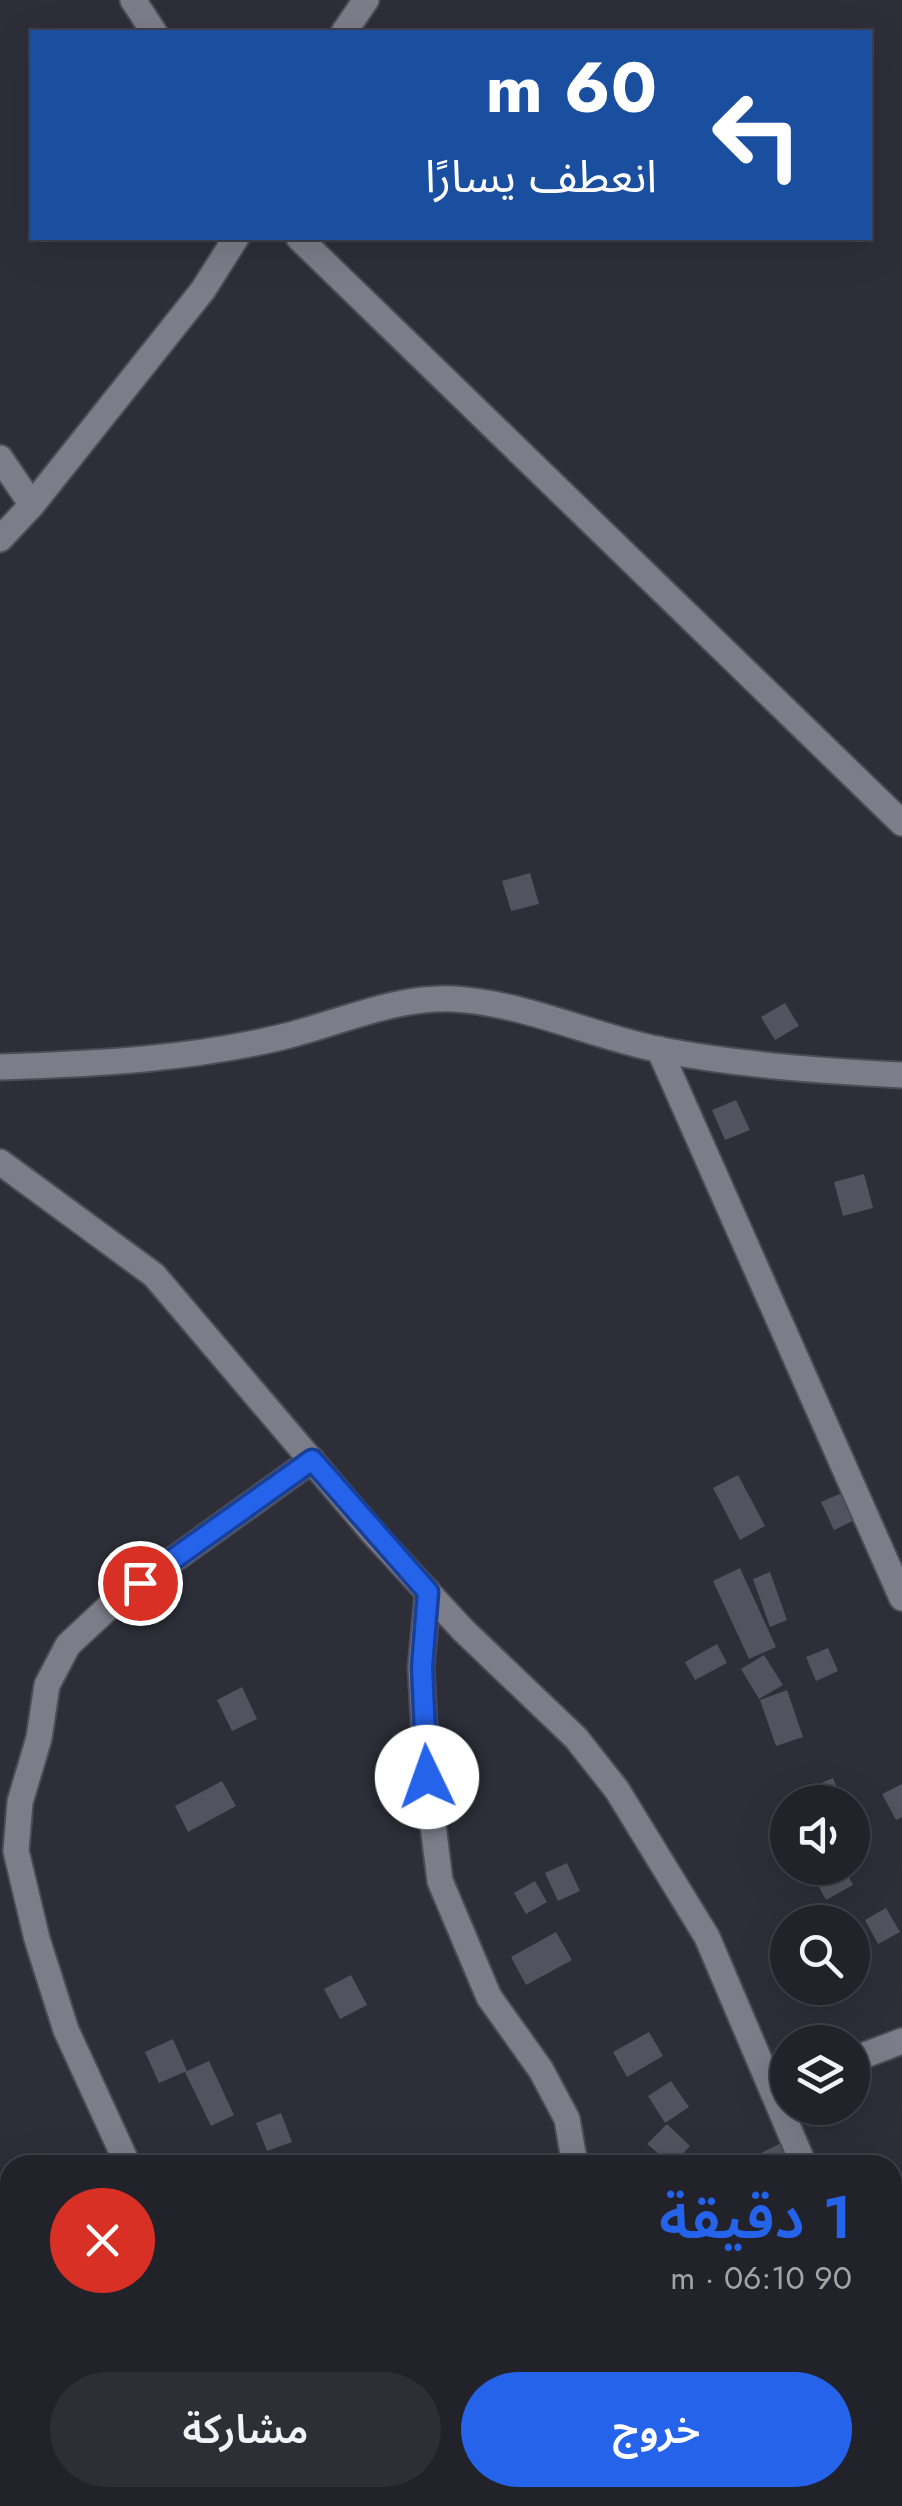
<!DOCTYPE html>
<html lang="ar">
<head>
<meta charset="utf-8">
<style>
	:root { --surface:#22222a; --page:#2e2f36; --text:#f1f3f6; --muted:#a2a4a8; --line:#3f3f47; --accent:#2563eb }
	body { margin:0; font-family:Jost,"Noto Sans Arabic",sans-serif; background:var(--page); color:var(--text); direction:rtl; height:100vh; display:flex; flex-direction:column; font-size:38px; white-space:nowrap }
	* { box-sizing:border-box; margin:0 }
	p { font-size:32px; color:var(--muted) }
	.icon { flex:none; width:55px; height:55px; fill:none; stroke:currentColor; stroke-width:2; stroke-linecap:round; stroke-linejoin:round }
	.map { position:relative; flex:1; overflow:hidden; direction:ltr }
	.side { position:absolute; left:0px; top:2155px; width:902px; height:352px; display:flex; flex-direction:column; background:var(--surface); border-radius:30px 30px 0 0; box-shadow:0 10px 40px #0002,0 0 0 2px var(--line); direction:rtl }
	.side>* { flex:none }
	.guide { position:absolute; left:30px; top:30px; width:842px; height:210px; border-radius:0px; box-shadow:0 10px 40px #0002,0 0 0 2px var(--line); direction:rtl; background:#1a4fa0; color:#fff; overflow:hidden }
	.tools { position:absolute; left:770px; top:1785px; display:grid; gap:20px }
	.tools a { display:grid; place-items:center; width:100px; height:100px; border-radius:50%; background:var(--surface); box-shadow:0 10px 40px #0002,0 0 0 2px var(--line); font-size:50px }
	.pin { position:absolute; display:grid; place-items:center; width:85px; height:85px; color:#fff; margin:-42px; border:5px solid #fff; border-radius:50%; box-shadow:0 2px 10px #0007 }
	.me { position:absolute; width:110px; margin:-55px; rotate:357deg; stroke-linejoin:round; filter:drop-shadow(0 0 8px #0008) }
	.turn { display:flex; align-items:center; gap:35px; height:210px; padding:0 50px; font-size:45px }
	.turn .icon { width:130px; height:130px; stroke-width:2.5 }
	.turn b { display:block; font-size:70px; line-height:85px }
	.round { display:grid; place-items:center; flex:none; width:105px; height:105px; border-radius:52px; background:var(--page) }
	.headline { display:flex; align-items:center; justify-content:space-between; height:170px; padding:0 50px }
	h1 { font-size:60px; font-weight:600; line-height:75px; color:var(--accent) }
	.action { display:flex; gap:20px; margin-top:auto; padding:20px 50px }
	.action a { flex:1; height:115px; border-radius:60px; background:var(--accent); color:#fff; font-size:40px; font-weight:600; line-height:115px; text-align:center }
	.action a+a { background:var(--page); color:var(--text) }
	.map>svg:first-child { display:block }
</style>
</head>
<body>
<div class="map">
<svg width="902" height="2506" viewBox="0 0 902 2506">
	<rect width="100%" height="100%" fill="#2d2e38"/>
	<!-- building -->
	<path fill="#53535f" d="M530,873l9,31 -28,7 -9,-30z
		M785,1003l14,23 -24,14 -14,-23z
		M736,1100l14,30 -25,10 -13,-30z
		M864,1174l9,34 -30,8 -9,-34z
		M738,1475l27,51 -25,14 -27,-52z
		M844,1492l13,27 -23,11 -13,-28z
		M740,1568l36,79 -27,12 -36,-78z
		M770,1572l17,48 -17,7 -17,-48z
		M717,1644l10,19 -32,17 -10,-18z
		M828,1648l10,23 -22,10 -10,-24z
		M764,1655l19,30 -24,14 -18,-30z
		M242,1687l15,32 -25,12 -15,-31z
		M787,1690l16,47 -27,9 -16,-46z
		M833,1778l10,24h-31l-5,-13z
		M222,1781l14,25 -48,26 -13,-26z
		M902,1784v33l-6,3 -14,-26z
		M567,1863l13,28 -22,10 -13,-28z
		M809,1868h35l9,17 -27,15z
		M535,1881l12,21 -21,12 -12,-21z
		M886,1908l14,24 -22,12 -13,-24z
		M852,1926l13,22 -13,8z
		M556,1932l16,28 -46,25 -15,-28z
		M351,1975l16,30 -27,14 -16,-30z
		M649,2032l14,24 -36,21 -14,-25z
		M173,2039l14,32 -28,12 -14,-31z
		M209,2061l25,54 -23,11 -26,-54z
		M671,2081l18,26 -24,16 -17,-27z
		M281,2113l11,29 -25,9 -11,-28z
		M667,2124l23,22 -18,19 -25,-21z
		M781,2143l10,22h-37l-3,-7z
		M893,2479l9,27h-28l-4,-8h22z
		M72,2498h30l4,8h-30z"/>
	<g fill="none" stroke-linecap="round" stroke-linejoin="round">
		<!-- minor casing -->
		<g stroke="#4b4c54" stroke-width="29">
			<path id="minor" d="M133,0l21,32
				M344,32l22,-32
				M299,238l603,585
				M0,458l32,47
				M0,539l32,-34 171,-215 33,-52
				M659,1049l243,549
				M0,1067c95,-3 193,-8 286,-31 56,-14 110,-40 169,-37 73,5 136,37 206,51 79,15 160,21 241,25
				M0,1162l154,113 220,259 89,96 113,108 41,52 90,147 97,228
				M428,1592l-7,75 6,110 13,104 49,116 52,73 26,49 8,46
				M852,2060l50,-19
				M128,2165l-62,-135 -29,-91 -21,-88 4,-49 19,-64 8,-53 21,-40 44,-41 200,-144
				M0,2279l10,4
				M892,2377l10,16
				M892,2485l10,4
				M280,2498l3,8
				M574,2506l36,-8"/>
		</g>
		<!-- minor -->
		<use href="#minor" stroke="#7c7d89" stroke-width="25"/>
	</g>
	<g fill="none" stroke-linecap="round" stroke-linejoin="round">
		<!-- route casing -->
		<g stroke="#184099" stroke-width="25">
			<path id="route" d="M140,1583l172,-123 116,132 -6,75 5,110"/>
		</g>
		<!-- route -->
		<use href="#route" stroke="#2563eb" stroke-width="18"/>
	</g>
</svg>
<div class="tools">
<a><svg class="icon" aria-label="sound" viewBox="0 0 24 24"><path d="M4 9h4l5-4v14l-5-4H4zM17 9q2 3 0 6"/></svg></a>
<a><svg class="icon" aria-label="search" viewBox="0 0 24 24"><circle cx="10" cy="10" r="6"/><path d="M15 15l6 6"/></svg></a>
<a><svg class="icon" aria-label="layers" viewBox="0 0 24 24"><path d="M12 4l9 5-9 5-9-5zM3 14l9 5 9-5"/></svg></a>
</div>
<div class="pin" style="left:140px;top:1583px;background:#d93025"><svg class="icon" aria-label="arrive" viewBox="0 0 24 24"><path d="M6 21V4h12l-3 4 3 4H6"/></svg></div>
<svg class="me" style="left:427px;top:1777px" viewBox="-20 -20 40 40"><circle r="19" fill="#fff"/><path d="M0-13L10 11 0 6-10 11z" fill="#2563eb"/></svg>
<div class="guide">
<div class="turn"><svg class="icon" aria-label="left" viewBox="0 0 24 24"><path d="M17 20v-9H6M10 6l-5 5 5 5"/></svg><div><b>60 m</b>انعطف يسارًا</div></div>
</div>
<section class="side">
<div class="headline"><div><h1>1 دقيقة</h1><p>90 m · 06:10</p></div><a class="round" style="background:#d93025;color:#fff"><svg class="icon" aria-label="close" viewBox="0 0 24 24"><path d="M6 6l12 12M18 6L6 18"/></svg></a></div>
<div class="action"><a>خروج</a><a>مشاركة</a></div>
</section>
</div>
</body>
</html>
